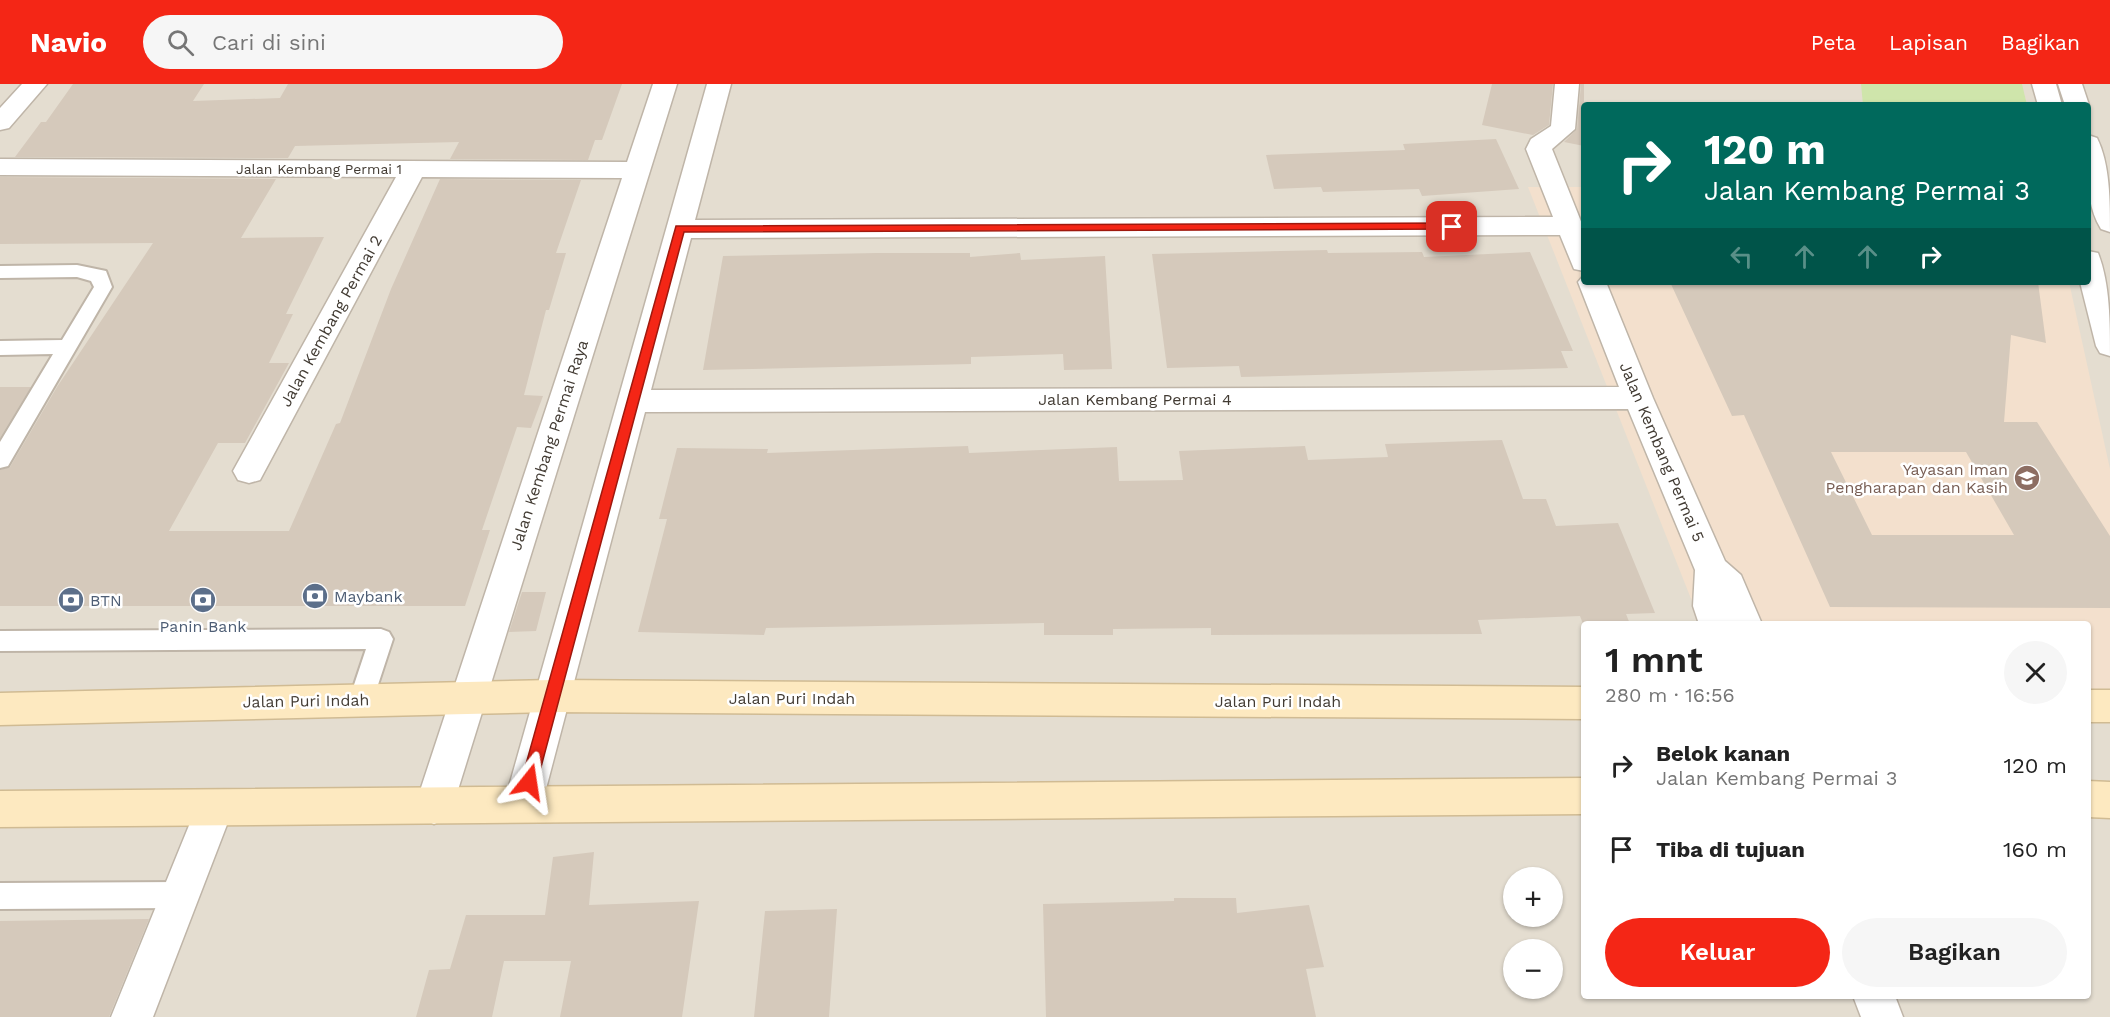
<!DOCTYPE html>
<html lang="id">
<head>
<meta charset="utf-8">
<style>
	:root { --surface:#fff; --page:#f6f6f6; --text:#222; --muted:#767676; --accent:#f42616 }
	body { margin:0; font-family:"Work Sans",sans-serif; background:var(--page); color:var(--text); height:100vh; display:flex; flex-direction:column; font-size:22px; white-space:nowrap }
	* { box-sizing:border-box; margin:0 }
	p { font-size:20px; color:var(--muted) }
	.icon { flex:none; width:33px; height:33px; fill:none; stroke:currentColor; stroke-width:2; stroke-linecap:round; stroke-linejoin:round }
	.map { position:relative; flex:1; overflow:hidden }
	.side { position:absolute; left:1581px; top:537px; width:510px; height:378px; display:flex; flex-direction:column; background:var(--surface); border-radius:6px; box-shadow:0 2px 4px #0004 }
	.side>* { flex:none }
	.top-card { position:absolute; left:1581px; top:18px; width:510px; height:183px; border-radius:6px; box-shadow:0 2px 4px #0004; background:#00695c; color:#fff; overflow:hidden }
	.buttons { position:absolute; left:1503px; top:783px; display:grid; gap:12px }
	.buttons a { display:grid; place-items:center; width:60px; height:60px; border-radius:50%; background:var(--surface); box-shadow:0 2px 4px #0004; font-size:30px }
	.pin { position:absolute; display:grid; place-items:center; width:51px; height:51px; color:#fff; margin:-26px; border-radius:12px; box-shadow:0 3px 9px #0006 }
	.me { position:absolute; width:66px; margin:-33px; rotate:15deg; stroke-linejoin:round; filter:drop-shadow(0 0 4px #0008) }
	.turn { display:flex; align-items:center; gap:21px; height:126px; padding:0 24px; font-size:27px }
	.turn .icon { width:78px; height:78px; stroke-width:2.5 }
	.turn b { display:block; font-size:42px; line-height:51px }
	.lanes { display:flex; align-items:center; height:57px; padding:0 24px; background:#0003; justify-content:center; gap:30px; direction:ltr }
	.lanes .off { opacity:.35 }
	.round { display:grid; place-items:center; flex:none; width:63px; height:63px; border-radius:32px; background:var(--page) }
	.head { display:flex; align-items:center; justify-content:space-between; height:102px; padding:0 24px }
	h1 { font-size:36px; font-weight:600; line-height:45px }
	.action { display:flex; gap:12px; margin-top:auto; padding:12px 24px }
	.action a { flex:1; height:69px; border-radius:36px; background:var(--accent); color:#fff; font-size:24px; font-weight:600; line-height:69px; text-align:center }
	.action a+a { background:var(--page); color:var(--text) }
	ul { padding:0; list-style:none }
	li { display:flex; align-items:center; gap:18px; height:84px; padding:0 24px }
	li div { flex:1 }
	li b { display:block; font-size:22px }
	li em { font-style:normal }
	header { display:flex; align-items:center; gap:36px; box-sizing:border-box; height:84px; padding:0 30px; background:var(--accent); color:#fff }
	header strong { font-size:28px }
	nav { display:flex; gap:33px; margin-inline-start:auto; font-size:21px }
	.search { width:420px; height:54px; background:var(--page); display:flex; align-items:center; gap:15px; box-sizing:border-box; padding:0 21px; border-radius:33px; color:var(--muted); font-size:22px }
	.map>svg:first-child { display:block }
</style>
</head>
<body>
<header>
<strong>Navio</strong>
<div class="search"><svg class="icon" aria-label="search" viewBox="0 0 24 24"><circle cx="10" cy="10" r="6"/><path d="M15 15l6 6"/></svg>Cari di sini</div>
<nav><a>Peta</a><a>Lapisan</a><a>Bagikan</a></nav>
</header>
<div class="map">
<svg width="2110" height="933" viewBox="0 0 2110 933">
	<rect width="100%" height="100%" fill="#f1ebe2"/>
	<!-- residential -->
	<path fill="#e4ddd0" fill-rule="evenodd" d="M0,0h2110v933h-2110zM1584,21h504v177h-504zM1584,540h504v372h-504zM1514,794h38v38h-38zM1514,866h38v38h-38z"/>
	<!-- commercial -->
	<path fill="#f3e0cd" d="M1528,103h56v95h485l41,187v253h-22v-98h-387z"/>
	<!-- green -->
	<path fill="#cfe5ab" d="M1861,0h161l5,21h-164z"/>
	<!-- building -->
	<path fill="#d5c9bb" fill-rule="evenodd" d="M73,0h131l-11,17 87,-3 8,-14h334l-20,56h-7l-7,20 -138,-1 9,-17 -164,4 -7,12 -273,-1 26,-35h5z
		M1492,0h61l-4,41 -16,10 -51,-10z
		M1581,0h3v62l-20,-4 13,-13z
		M1496,55l23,50 -97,7 -3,-7 -96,3 -2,-5 -47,2 -8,-34 139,-5 -2,-6z
		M0,93l276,2 -35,59 83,-1 -38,77h7l-24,49h20l-44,80h-27l-49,88h120l47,-107 4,-1 51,-134 49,-110 141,1 -25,73h10l-17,57h-3l-22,85 19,1 -12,32 -14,-1 -35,103h8l-25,76h-465v-136l10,-3 47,-80 96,-144 -153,1z
		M1327,166l1,3 94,-1 2,5 106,-5 43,99h-12l7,17 -327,9 -2,-11 -72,2 -15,-114z
		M877,169h93v4l50,-4 1,7 84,-4 7,113 -48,1 -1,-16 -92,3v7l-268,6 20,-114z
		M1670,198h368l8,61 -35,-8 -7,87h33l73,114v72l-280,-1 -86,-192 -12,1zM1831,368h135l48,83h-142z
		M0,303h31l-31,51z
		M1502,356l21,59h23l10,27 62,-3 37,90 -29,1 4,10h-47l-3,-8 -102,4 4,14 -271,1v-7l-98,1v6h-69v-12l-278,5 -2,7 -126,-3 29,-113h-8l18,-71 91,1 -1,4 201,-7 1,7 148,-6 2,34 64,-1 -4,-29 126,-5 3,14 80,-3 -3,-13z
		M522,508h24l-10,39 -27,1z
		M594,768l-5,53 110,-4 -17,116h-122l11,-56h-67l-12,56h-76l13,-47 21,-1 16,-54h79l8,-58z
		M1174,814h62l1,15 72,-8 15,62 -18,2 10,48h-270l-3,-113 131,-3z
		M837,825l-8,108h-75l11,-106z
		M149,835l-40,98h-109v-96z"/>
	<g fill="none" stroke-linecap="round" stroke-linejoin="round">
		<!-- service casing -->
		<g stroke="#bfb5a8" stroke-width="4">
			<path id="service" d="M77,181l29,6 6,16 -104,179 -8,2v-26l53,-88 -53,1v-14l62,-1 32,-53 -3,-6 -14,-4 -77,1v-12z
				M381,545l8,3 4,7 -20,61 -3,8 -9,3 -9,-3 -3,-8 17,-51 -366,2v-20z
				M181,798l10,4 4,9 -4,9 -10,4 -181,1v-26z"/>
		</g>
		<!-- minor casing -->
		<g stroke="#bfb5a8" stroke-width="3">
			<path id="minor" d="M22,0h25l-38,44 -9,2v-22z
				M653,0h24l-224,722 -6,13 -13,5 -13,-5 -6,-13 207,-628 -200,-1 -162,303 -11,3 -11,-3 -5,-9 163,-294 -396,-2v-16l627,3z
				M707,0h24l-36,136 858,-3 -27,-68 5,-10 20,-13 4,-42h24l-4,45 -23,20 32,80v42l-10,-2 -14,-34 -869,3 -40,152 968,-3 -41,-105 6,-7v7h22l47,116 72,163 16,14 21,49h-63l-6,-18 2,-36 -67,-161 -983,3 -103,392 -6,13 -13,5 -13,-5 -6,-13z
				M2032,0h24l6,21h-24z
				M2058,0h24l7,21 -1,2 -23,-2z
				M2088,51l9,3c13,26 13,63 13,94l-9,-3c-17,-27 -13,-63 -13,-94z
				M2088,167l10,2c12,30 12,70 12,103l-10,-3 -4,-7 -16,-64h8z
				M214,707l13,5 6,13 -80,208h-42l90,-221z
				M1853,912h42l8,21h-42z"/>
		</g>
		<!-- secondary casing -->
		<g stroke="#d0bb93" stroke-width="3">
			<path id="secondary" d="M552,596l1032,7v32l-1032,-7 -552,13v-32z
				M2088,606h22v32h-22z
				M1584,694v36l-1584,13v-36z
				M2088,697l22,1v36l-22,-1z"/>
		</g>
		<!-- service -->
		<use href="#service" fill="#fff" fill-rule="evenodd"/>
		<!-- minor -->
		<use href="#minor" fill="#fff" fill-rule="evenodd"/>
		<!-- secondary -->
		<use href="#secondary" fill="#fde9c0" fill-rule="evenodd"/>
	</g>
	<!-- route -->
	<path fill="#f42616" stroke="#9f190e" stroke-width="1.5" d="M1452,139l6,4 -2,2 -772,3 -147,550 -3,5 -5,2 -6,-2 -2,-5 155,-556z"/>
	<!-- icons -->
	<defs>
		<g id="school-disc" transform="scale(1.35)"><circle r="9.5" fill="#8d6e63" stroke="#fff"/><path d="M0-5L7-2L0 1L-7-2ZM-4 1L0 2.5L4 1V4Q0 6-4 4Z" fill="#fff"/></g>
		<g id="bank-disc" transform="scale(1.35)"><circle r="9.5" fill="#5c6f8a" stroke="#fff"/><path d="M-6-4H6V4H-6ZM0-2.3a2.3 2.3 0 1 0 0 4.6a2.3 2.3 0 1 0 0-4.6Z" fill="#fff"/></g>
	</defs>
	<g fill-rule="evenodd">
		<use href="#school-disc" x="2027" y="394"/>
		<use href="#bank-disc" x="315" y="512"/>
		<use href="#bank-disc" x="71" y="516"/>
		<use href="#bank-disc" x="203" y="516"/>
	</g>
	<g text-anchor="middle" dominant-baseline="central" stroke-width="5" stroke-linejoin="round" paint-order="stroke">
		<!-- far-street labels -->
		<g font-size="14" fill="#423b33" stroke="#fff">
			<text x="319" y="85">Jalan Kembang Permai 1</text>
		</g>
		<!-- street labels -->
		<g font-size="16" fill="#423b33" stroke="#fff">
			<text transform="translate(331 237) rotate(-61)">Jalan Kembang Permai 2</text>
			<text x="1135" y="315">Jalan Kembang Permai 4</text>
			<text transform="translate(549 361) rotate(-72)">Jalan Kembang Permai Raya</text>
			<text transform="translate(1662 368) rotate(67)">Jalan Kembang Permai 5</text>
			<text x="792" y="614">Jalan Puri Indah</text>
			<text transform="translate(306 617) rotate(-1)">Jalan Puri Indah</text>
			<text x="1278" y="617">Jalan Puri Indah</text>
		</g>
		<!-- education labels -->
		<g font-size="16" fill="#785e54" stroke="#fff" text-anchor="end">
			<text x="2008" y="385">Yayasan Iman<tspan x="2008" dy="18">Pengharapan dan Kasih</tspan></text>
		</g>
		<!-- service labels -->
		<g font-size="16" fill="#4e5e75" stroke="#fff" text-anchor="start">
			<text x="334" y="512">Maybank</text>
			<text x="90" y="516">BTN</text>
			<text x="203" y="542" text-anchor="middle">Panin Bank</text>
		</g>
	</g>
</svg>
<div class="buttons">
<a>+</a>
<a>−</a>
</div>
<div class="pin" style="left:1452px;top:143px;background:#d93025"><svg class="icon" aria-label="arrive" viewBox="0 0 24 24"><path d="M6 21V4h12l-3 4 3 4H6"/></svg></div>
<svg class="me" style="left:529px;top:698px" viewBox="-20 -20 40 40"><path d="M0-17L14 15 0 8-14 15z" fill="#f42616" stroke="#fff" stroke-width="4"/></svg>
<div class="top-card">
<div class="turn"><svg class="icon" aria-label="right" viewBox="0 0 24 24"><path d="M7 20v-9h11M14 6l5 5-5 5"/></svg><div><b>120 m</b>Jalan Kembang Permai 3</div></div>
<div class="lanes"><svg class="icon off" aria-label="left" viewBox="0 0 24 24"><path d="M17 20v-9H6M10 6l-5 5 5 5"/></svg><svg class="icon off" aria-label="ahead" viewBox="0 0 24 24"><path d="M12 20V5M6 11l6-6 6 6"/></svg><svg class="icon off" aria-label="ahead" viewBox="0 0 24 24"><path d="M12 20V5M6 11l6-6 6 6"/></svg><svg class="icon" aria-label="right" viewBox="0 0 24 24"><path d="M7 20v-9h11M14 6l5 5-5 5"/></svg></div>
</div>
<section class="side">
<div class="head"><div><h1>1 mnt</h1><p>280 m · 16:56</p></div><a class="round"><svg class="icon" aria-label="close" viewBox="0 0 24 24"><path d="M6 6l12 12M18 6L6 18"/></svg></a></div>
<ul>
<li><svg class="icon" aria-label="right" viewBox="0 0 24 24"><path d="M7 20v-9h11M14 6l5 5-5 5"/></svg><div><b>Belok kanan</b><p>Jalan Kembang Permai 3</p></div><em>120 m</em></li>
<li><svg class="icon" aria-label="arrive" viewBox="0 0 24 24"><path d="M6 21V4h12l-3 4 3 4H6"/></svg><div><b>Tiba di tujuan</b></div><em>160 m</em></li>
</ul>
<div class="action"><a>Keluar</a><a>Bagikan</a></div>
</section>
</div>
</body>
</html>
